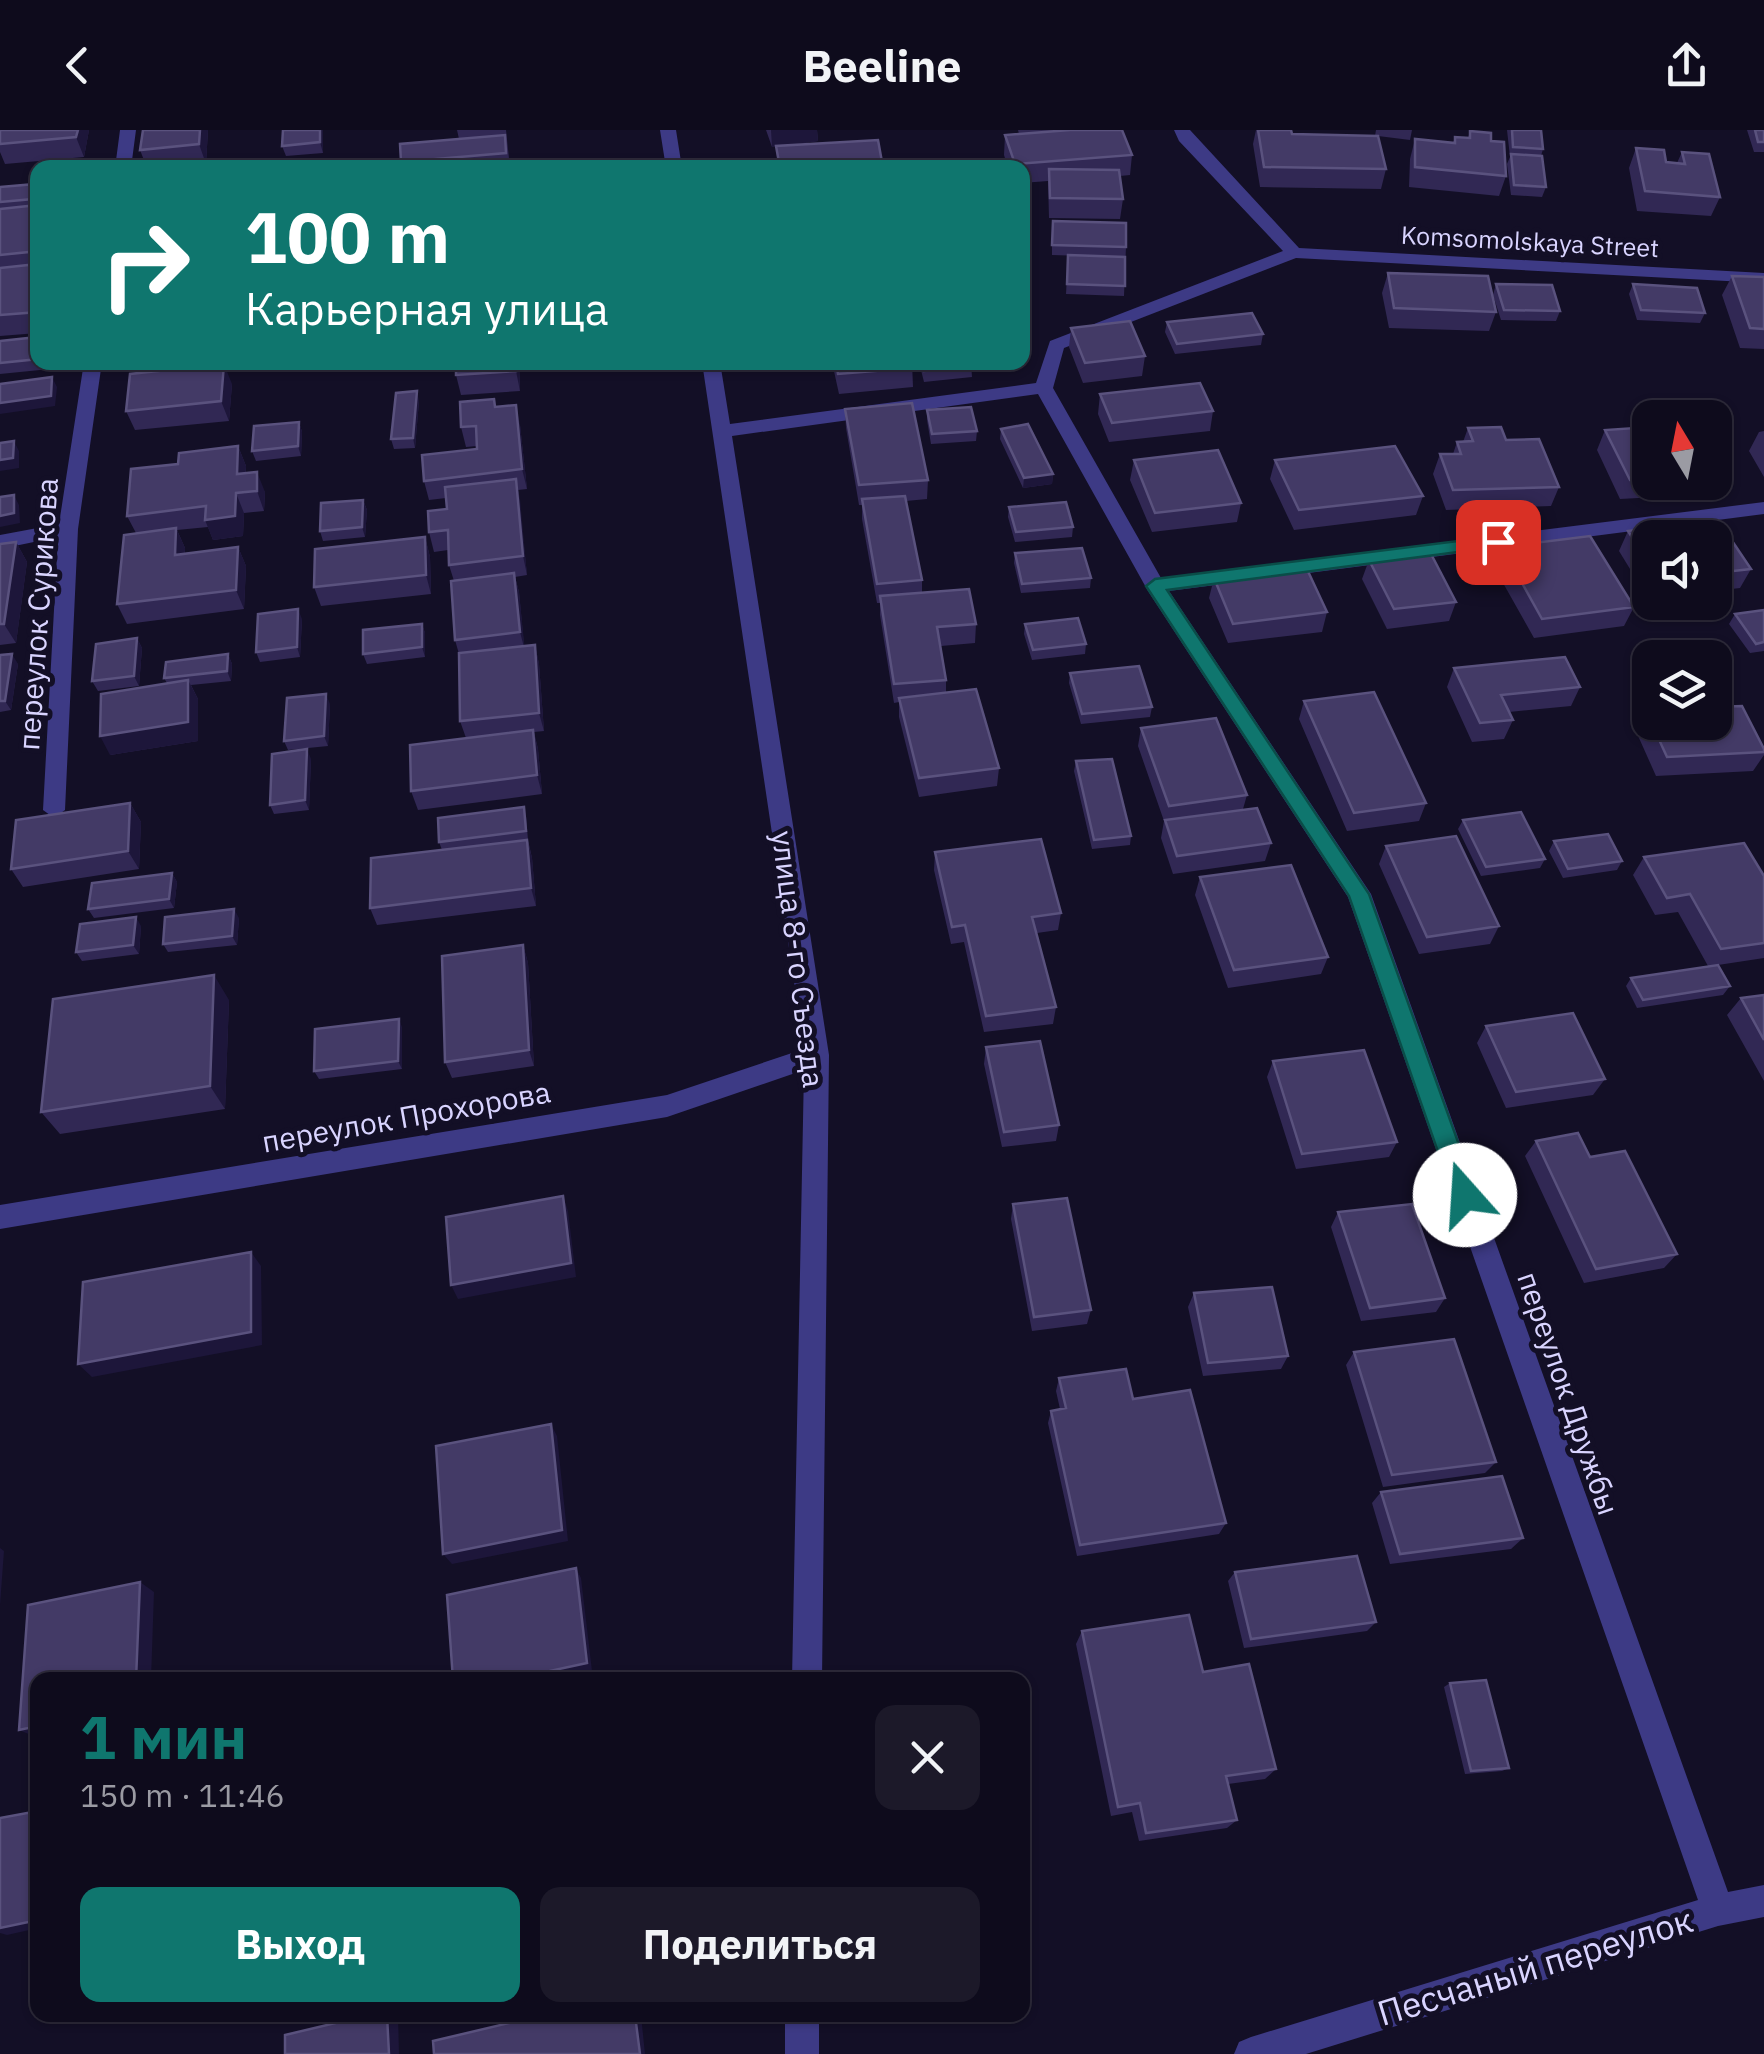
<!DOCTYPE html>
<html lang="ru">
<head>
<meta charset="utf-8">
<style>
	:root { --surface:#0e0b1c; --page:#1c1929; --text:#f1f3f6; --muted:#9b9ba3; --line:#2e2b3b; --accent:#0f766e }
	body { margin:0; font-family:"IBM Plex Sans",sans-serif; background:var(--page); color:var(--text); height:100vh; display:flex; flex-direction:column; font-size:38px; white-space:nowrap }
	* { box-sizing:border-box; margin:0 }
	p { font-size:32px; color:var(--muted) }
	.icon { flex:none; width:55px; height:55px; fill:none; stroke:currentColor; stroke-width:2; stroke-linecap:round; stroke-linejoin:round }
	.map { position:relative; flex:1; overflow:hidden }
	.panel { position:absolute; left:30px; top:1542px; width:1000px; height:350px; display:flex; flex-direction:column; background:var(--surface); border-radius:20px; box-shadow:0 2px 8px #0004,0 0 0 2px var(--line) }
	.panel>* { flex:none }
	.hud { position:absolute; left:30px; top:30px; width:1000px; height:210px; border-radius:20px; box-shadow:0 2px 8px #0004,0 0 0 2px var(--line); background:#0f766e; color:#fff; overflow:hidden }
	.needle { width:65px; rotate:350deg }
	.tools { position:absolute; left:1632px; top:270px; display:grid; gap:20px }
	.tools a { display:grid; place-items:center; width:100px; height:100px; border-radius:20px; background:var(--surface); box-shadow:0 2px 8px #0004,0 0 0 2px var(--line); font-size:50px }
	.pin { position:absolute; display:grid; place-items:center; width:85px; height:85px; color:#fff; margin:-42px; border-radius:20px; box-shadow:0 5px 15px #0006 }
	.me { position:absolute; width:110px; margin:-55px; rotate:341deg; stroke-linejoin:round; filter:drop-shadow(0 0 8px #0008) }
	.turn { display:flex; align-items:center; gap:35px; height:210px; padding:0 50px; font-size:45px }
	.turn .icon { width:130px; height:130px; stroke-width:2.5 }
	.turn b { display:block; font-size:70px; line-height:85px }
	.round { display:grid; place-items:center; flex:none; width:105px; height:105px; border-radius:20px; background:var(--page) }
	.overview { display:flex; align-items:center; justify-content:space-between; height:170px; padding:0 50px }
	h1 { font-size:60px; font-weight:800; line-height:75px; color:var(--accent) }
	.button { display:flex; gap:20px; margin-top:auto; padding:20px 50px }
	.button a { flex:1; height:115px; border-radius:20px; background:var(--accent); color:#fff; font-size:40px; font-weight:800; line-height:115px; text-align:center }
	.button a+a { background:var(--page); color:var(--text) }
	header { display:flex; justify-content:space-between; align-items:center; height:130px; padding:0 50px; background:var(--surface); font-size:45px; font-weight:800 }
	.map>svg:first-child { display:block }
</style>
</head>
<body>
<header><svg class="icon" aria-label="back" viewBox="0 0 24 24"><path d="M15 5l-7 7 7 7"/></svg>Beeline<svg class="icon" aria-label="share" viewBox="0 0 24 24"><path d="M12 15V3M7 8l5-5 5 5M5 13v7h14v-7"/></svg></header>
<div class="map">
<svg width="1764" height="1924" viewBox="0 0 1764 1924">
	<rect width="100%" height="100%" fill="#130f26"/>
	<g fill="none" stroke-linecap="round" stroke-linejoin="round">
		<!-- street -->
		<path fill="#3d3a85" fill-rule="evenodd" d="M120,0h16l-5,38h-16z
			M660,0h16l6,38h-16z
			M1174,0h16l109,118 465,25v10l-468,-25 -232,90 -11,40 108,190 603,-76v12l-595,77 202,303 357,998 36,-7v32l-46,9 -412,128h-72l5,-12 12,-5 447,-137 -350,-1003 -200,-306 -110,-197 -306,42 97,619 -7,625h-30l12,-610 -137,47 -667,112v-24l667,-110 137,-46 -102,-687h18l10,62 306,-41 14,-42 233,-90 -104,-110z
			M84,232h18l-24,167 -13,281 -11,8 -11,-8 15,-273 -58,12v-14l59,-11z
			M785,1885h34v39h-34z"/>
	</g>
	<!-- wall -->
	<path fill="#312854" d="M0,0h89l-5,27 -79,7 -5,-12z
		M143,0h65l-2,34 -36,4h-23l-7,-18z
		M323,0v23l-37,3 -4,-10z
		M457,0h49l4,38h-108l-1,-6 58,-23z
		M766,0h51l1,11 -40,5 104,16v6h-104l-2,-22 -4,1z
		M1018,0h104l10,25 -2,20 -10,1 3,23 -3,20 -71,-1 -1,-37 -26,2v-15h-14l-4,-13 1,-20 14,-1z
		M1256,0h35l1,4 83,2 1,-6h36l-2,10 -32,-4 8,33 -5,20 -121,-2 -7,-43z
		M1507,0h34l2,19 -2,7 5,31 -4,10 -31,-2 -4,-31 3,-7z
		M1747,0h17v22h-10z
		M1470,1l21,10 15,35 -7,20 -90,-9 1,-28 5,-20 38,4 2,-6 13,1z
		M1636,18l30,14 11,1 5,-11 38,45 -9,19 -74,-5 -8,-43z
		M36,54l2,149 -38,3v-149z
		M1052,101l74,16 -2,49 -58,-2 2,-39 16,1 -32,-1z
		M1388,143l108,39 -7,19 -100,-3 -7,-35z
		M1732,146l32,1v72l-24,-1 -18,-53z
		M1496,154l64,27 -4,10 -55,-1 -8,-25z
		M1633,154l72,29 -5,10 -63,-3 -8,-26z
		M1167,192l96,12 -2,11 -86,9 -10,-22z
		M1071,198l74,28 -3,20 -59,7 -14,-36z
		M38,207v25h13l-1,7 -50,5v-33z
		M456,232h63l1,29 -59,4 -5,-20z
		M832,232h80l1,25 -74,7z
		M919,232h52l1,15 -48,5z
		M232,254l-3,37 -94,9 -9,-19z
		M1100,264l113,17 -3,20 -101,11 -11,-28z
		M419,271l-4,47 -21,1 -3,-10z
		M496,277l24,18 7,64 -9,1 9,85 -12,2 4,15 5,54 11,-1 4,19 5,67 -10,1 4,17 4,45 -124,16 -7,-19 55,-53 -6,-17 -1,-67 -4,-14 -1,-59 -5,-16 -1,-15 -14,2 -5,-20 18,-23 -1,-11 -17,2 -5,-19 53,-32v-3l-11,1 -5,-20z
		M845,279l83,71 -1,19 -21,2 16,79v13l54,31 -1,19 -34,3 5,34v12l53,76 -2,18 -78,11 -20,-80v-15l-5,1 -14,-88v-12h-3l-15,-84v-14h-3l-13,-77z
		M927,280l50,21 -1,10 -45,3 -4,-24z
		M299,292l3,10 -1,24 -45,5 -4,-10z
		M1650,297v55h50l-6,13 -74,4 -23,-49 8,-20z
		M1468,298l38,12 53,47 -8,19 -105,4 -13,-36 7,-20h13l4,-12h6z
		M1001,299l52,45 -1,10 -29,4 -23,-49z
		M1764,301v46l-15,-26 10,-19z
		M238,316l8,20v7l19,19 -1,19 -20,2 -1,23 -30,4 -5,-13 -31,3 8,18v5l53,-6 8,19 -2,43 -117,15 -10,-20 19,-71 -9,-17 51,-52z
		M1134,330l107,43 -4,19 -85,10 -22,-52z
		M1275,330l148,36 -7,19 -122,15 -24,-51z
		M363,370l4,10 -2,27 -42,4 -3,-10z
		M1009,377l64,20 -1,10 -57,5 -7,-25z
		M1718,390l33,49 -11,19 -25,3v-53h-65l-1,62 -30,-49 9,-20z
		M425,407l5,20 1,37 -110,12 -7,-19z
		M16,412l11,20 -11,81 -16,2v-101z
		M1502,417l132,60 -10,19 -90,12 -40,-71z
		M1015,423l76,25 -1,10 -69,5 -7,-30z
		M1369,430l87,42 -7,19 -62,8 -25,-50z
		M1214,448l113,34 -5,20 -94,11 -19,-45z
		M1764,480v41l-14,2 -21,-29 6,-10z
		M302,489l-2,38 -40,5 -4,-10z
		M422,494l3,9v24l-58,7 -4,-10z
		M1025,494l61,20 -1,10 -53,6 -8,-26z
		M137,508l5,10 -3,38 -41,5 -6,-10z
		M228,524l4,10 -1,17 -40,4 7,14v42l-88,14 57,-72 -3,-5z
		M0,525l18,9 -7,46 -11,2z
		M1454,538l126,19 -9,19 -62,6 4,8 -9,19 -32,3 -25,-55z
		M1070,543l82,34 -2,10 -69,7 -12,-41z
		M1304,571l122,102 -7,18 -72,10 -48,-112z
		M330,574l-2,42 -40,4 -4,-9z
		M1650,580v12h65l49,27v6l-11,16 -97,5 -21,-47 10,-18z
		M1141,598l106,67 -4,14 28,34 -6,18 -92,13 -12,-36 3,-17 -26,-75z
		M311,629l-2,51 -35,4 -4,-9z
		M1076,631l55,75 -1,9 -38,4 -18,-78z
		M130,673l11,19 -2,47 -116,18 -12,-18z
		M526,686l2,24 4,18 4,48 -159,19 -7,-17 72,-58 -3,-8z
		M1463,690l82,39 -5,9 -59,8 -23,-47z
		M1554,711l68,20 -5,9 -54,8 -14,-27z
		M1386,716l113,80 -9,18 -71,10 -40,-90z
		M935,722l126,61 -3,17 -21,3 19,74 -3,17 -69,8 -20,-90 -13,2 -17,-74z
		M1644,727l120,19v82l-46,7 12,21 -7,9 -86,13 -11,-22 5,-8 77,-12 -30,-54 -23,3 -22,-40z
		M172,743l5,9 -3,26 -80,10 -6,-9z
		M1200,747l128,80 -7,17 -93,14 -33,-93z
		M239,788l-2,27 -69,7 -5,-8z
		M141,796l-2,28 -57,7 -6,-9z
		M523,815l5,18 6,103 -82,12 -7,-16z
		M1764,865v86l-37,-66 14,-17z
		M229,870l-4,109 -165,25 -19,-22z
		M1486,896l119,53 -12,16 -87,13 -29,-65z
		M402,897v42l-83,10 -5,-8z
		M986,917l73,78 -3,16 -54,6 -18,-83z
		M1273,931l124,81 -8,15 -93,12 -29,-92z
		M1536,1011l54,16 87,97 -13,14 -80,15 -59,-127z
		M1013,1074l78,106 -4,14 -55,7 -21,-112z
		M1338,1082l107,86 -9,14 -75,9 -30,-94z
		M1194,1163l94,63 -7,13 -78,7 -15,-69z
		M1354,1222l142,110 -11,11 -102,14 -37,-122z
		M1059,1248l74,21 93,124 -7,11 -142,22 -29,-133 3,-12 9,-2 -4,-18z
		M1381,1362l142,46 -12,11 -121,15 -18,-61z
		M1235,1442l141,50 -9,9 -123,17 -16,-67z
		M1082,1501l121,41 73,97 -11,10 -37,5 9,36 -10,8 -88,13 -7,-29 -21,4 -35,-172z
		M1450,1553l59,85 -7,3 -37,3 -21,-87z"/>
	<!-- shaded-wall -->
	<path fill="#1d163a" d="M78,0h11l-5,27 -8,-20z
		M200,0h8l-2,34 -7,-20z
		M320,0h3v23l-3,-11z
		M771,0h46l1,11 -46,6z
		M36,54l2,3 -1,22 -4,-10z
		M516,232h3l1,29 -4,-20z
		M224,234l8,20 -3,37 -8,-20z
		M52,247l5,10 -2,19 -55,8v-11z
		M417,261l2,10 -4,47 -2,-10z
		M516,275l4,20 7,64 -5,-20z
		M299,292l3,10 -1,24 -3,-10z
		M14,311l5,10v17l-19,3v-11z
		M238,316l8,20 -1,28 -8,-20z
		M257,342l8,20 -1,19 -7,-20z
		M1053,344l-1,10 -29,4 1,-10z
		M516,349l4,20 7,76 -4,-19z
		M236,363l8,20 -1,23 -30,4 -8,-20z
		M14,365l5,10 1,18 -20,4v-11z
		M363,370l4,10 -2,27 -3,-10z
		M176,398l9,20 -1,26 -9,-19z
		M425,407l5,20 1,37 -5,-19z
		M16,412l11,20 -11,81 -12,-19z
		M238,417l8,19 -2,43 -8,-19z
		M514,443l5,19 6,59 -5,-19z
		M298,479l4,10 -2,38 -3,-10z
		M422,494l3,9v24l-3,-10z
		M137,508l5,10 -3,38 -5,-10z
		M535,515l4,19 5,67 -5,-18z
		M12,524l6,10 -7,46 -6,-9z
		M228,524l4,10 -1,17 -4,-10z
		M188,550l10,19v42l-88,14 -10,-19z
		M326,564l4,10 -2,42 -4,-10z
		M533,600l5,19 4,45 -5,-19z
		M307,619l4,10 -2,51 -4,-10z
		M130,673l11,19 -2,47 -11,-18z
		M527,710l5,18 4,48 -5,-18z
		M172,743l5,9 -3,26 -5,-9z
		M234,779l5,9 -2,27 -5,-9z
		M136,787l5,9 -2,28 -6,-9z
		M523,815l5,18 6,103 -5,-16z
		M214,845l15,25 -4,109 -15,-23z
		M399,889l3,8v42l-4,-8z
		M563,1066l5,15 8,66 -118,22 -7,-14z
		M251,1122l10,14 1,79 -170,32 -14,-13z
		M551,1294l6,12 11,105 -116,23 -9,-10z
		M0,1418l4,3 -4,54z
		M576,1438l5,10 11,93 -40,9h-44z
		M140,1452l14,10 -3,88h-15z
		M38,1596l-2,11 -17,-7z
		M38,1790v8l-31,7 -7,-2v-5z
		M387,1885h11l1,39h-10z
		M635,1885h6l4,39h-5z"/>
	<!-- building -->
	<path fill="#433a66" stroke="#5a527e" stroke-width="2.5" d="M0,0h78l-2,7 -76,7z
		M143,0h57l-1,14 -59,6z
		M283,0h37v12l-38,4z
		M1070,0h52l10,25 -117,9 -10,-29z
		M1258,0h33l1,4 86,2 8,33 -122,-2z
		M1512,0h29l2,19 -30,-2z
		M1755,0h9v12h-6z
		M1470,1l21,2v8l13,1 2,34 -91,-9v-28l40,4v-6l15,1z
		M505,5l1,18 -105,9 -1,-18z
		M878,10l4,22 -102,6 -4,-22z
		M1636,18l28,2 2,12 19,2 -3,-12 27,2 11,43 -75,-6z
		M1511,24l31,2 4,31 -32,-2z
		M503,33v5h-46v-1z
		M1049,39l70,1 4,29 -73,-1z
		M36,54l-3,15 -33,3v-15z
		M38,75v46l-38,4v-46z
		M1053,91l73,2v24l-74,-2z
		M1068,125l57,2v29l-58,-2z
		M38,134v48l-38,3v-47z
		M1388,143l100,3 8,36 -102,-4z
		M1732,146l32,1v52l-14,-1z
		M1496,154l56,1 8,26 -56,-1z
		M1633,154l64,4 8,25 -64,-3z
		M1252,183l11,21 -86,10 -10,-22z
		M1130,191l15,35 -60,7 -14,-35z
		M38,207v22l-38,4v-22z
		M456,232h60v9l-60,4z
		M836,232h76l2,6 -76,6z
		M922,232h49l1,5 -48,4z
		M224,234l-3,37 -95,10 4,-37z
		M52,247l-1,19 -51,7v-19z
		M1200,253l13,28 -101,12 -12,-29z
		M417,261l-4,47 -22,1 5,-46z
		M494,269l1,8 21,-2 6,64 -98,12 -2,-26 55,-6 -1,-23 -15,1 -1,-25z
		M912,273l16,77 -69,5 -14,-76z
		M971,277l6,24 -45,3 -5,-24z
		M299,292l-1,24 -46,5 2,-25z
		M1028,294l25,50 -29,4 -23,-49z
		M1501,297l5,13 33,-1 20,48 -106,3 -13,-36h21l-4,-12 16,-1 -5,-13z
		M1650,297v51l-20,2 -25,-50z
		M14,311l-1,17 -13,2v-17z
		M238,316l-1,28 20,-2v19l-21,2 -1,23 -30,4 1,-14 -79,10 4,-47 47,-5 1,-11z
		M1395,316l28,50 -124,14 -24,-50z
		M1218,320l23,53 -86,10 -21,-53z
		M516,349l7,77 -74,9 -1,-35 -19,2 -1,-21 19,-2 -2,-22z
		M14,365v18l-14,3v-19z
		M905,366l17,84 -45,4 -15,-85z
		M363,370l-1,27 -42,4 1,-28z
		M1066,372l7,25 -57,5 -7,-25z
		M1718,390l33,49 -36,4v-35h-65v28l-22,-35z
		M176,398l-1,27 63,-8 -2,43 -119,14 7,-69z
		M1590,406l44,71 -92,12 -40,-72z
		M425,407l1,38 -112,12 1,-38z
		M16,412l-12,82h-4v-80z
		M1082,418l9,30 -69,6 -7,-31z
		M1430,422l26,50 -62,7 -25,-49z
		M1306,437l21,45 -94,12 -19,-46z
		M514,443l6,59 -65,8 -4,-59z
		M969,459l7,35 -39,3 9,53 -52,4 -14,-88z
		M298,479l-1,38 -41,5 2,-38z
		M1764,480v32l-8,2 -21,-30z
		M1078,488l8,26 -53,6 -8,-26z
		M422,494v23l-59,7v-24z
		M137,508l-3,38 -42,5 4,-37z
		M535,515l4,68 -79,8 -1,-68z
		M12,524l-7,47h-5v-46z
		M228,524l-1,17 -63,7 2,-16z
		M1565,527l15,30 -79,8 12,25 -33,3 -26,-55z
		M1139,536l13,41 -70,7 -12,-41z
		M188,550v42l-88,14 1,-42z
		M976,559l23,79 -80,10 -20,-80z
		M1374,562l52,111 -72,10 -50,-112z
		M326,564l-2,42 -40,5 3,-43z
		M1742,576l22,43v3l-97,5 -16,-35h64v-15z
		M1216,588l31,77 -78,11 -28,-78z
		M533,600l4,45 -126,16 -1,-46z
		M307,619l-2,51 -35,5 2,-51z
		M1112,629l19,77 -37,4 -18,-79z
		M130,673l-2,48 -117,18 5,-49z
		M524,677l2,24 -87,11 -1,-24z
		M1257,678l14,35 -94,13 -12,-36z
		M1521,682l24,47 -59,8 -23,-47z
		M1608,704l14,27 -54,8 -14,-28z
		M1456,706l43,90 -72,11 -41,-91z
		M1041,709l20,74 -29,4 24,90 -70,9 -21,-91 -13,2 -17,-75z
		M527,710l4,48 -161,20 1,-50z
		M1744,713l20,33v67l-43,6 -31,-55 -23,4 -23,-41z
		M1291,735l37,92 -94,13 -34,-93z
		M172,743l-3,26 -81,10 4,-26z
		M234,779l-2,27 -69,8 2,-27z
		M136,787l-3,28 -57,7 4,-28z
		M523,815l6,105 -84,12 -3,-106z
		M1718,835l12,21 -87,14 -12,-22z
		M214,845l-4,111 -169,26 12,-113z
		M1764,865v45l-23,-42z
		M1573,883l32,66 -89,13 -30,-66z
		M399,889l-1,42 -84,10 1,-42z
		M1040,911l19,84 -55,7 -18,-85z
		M1364,920l33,92 -95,12 -29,-93z
		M1578,1003l12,24 35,-6 52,103 -81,15 -60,-128z
		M563,1066l8,67 -120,22 -5,-68z
		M1067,1068l24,112 -57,7 -21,-113z
		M1412,1074l33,94 -75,10 -32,-96z
		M251,1122v80l-173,32 5,-82z
		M1272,1157l16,69 -80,7 -14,-70z
		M1454,1209l42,123 -104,13 -38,-123z
		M1126,1239l7,30 57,-9 36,133 -146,22 -29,-134 15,-3 -7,-30z
		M551,1294l11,106 -119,24 -7,-108z
		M1502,1346l21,62 -123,16 -19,-62z
		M1357,1426l19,66 -125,17 -16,-67z
		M576,1438l11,95 -79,17h-55l-6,-85z
		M140,1452l-4,98h-98v46l-19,4 9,-125z
		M1189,1485l14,57 46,-8 27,105 -50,7 11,44 -91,13 -6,-30 -22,4 -36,-176z
		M1486,1550l23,88 -38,3 -21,-88z
		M38,1681v109l-38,8v-110z
		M369,1885h18l2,39h-104v-19z
		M543,1885h92l5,39h-206l-1,-13z"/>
	<!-- route -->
	<path fill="#0f766e" stroke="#0a4d48" stroke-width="2.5" d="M1498,406l8,6 -2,4 -337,44 202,304 108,301 -4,7 -8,3 -8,-3 -4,-7 -104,-299 -203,-310 9,-7z"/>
	<g text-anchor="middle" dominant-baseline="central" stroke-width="10" stroke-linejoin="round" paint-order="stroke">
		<!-- far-street labels -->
		<g font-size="25" fill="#d9d4ff" stroke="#130f26">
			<text transform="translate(1530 111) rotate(3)">Komsomolskaya Street</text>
		</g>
		<!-- street labels -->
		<g font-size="30" fill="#d9d4ff" stroke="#130f26">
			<text transform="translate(37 484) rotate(-86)">переулок Сурикова</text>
			<text transform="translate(799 829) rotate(83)">улица 8-го Съезда</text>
			<text transform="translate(406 986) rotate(-10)">переулок Прохорова</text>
			<text transform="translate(1569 1263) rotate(71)">переулок Дружбы</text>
		</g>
		<!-- near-street labels -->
		<g font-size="35" fill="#d9d4ff" stroke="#130f26">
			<text transform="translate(1535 1836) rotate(-17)">Песчаный переулок</text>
		</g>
	</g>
</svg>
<div class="tools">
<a><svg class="needle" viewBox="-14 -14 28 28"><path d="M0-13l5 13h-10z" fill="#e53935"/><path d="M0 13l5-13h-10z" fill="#9b9ba3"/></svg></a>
<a><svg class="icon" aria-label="sound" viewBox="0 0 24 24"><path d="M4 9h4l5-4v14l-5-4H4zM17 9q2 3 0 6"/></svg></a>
<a><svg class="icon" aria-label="layers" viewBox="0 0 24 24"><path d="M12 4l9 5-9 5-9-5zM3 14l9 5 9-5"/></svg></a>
</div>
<div class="pin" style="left:1498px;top:412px;background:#d93025"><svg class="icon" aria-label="arrive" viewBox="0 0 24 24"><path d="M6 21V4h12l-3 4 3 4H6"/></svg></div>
<svg class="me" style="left:1465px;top:1065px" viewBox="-20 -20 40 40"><circle r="19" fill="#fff"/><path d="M0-13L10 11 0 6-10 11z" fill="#0f766e"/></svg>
<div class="hud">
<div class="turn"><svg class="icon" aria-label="right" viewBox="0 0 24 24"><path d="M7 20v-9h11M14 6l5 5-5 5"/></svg><div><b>100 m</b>Карьерная улица</div></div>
</div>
<section class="panel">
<div class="overview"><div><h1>1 мин</h1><p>150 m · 11:46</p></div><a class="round"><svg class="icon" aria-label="close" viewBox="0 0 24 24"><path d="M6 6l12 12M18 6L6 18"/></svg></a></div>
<div class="button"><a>Выход</a><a>Поделиться</a></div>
</section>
</div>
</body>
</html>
